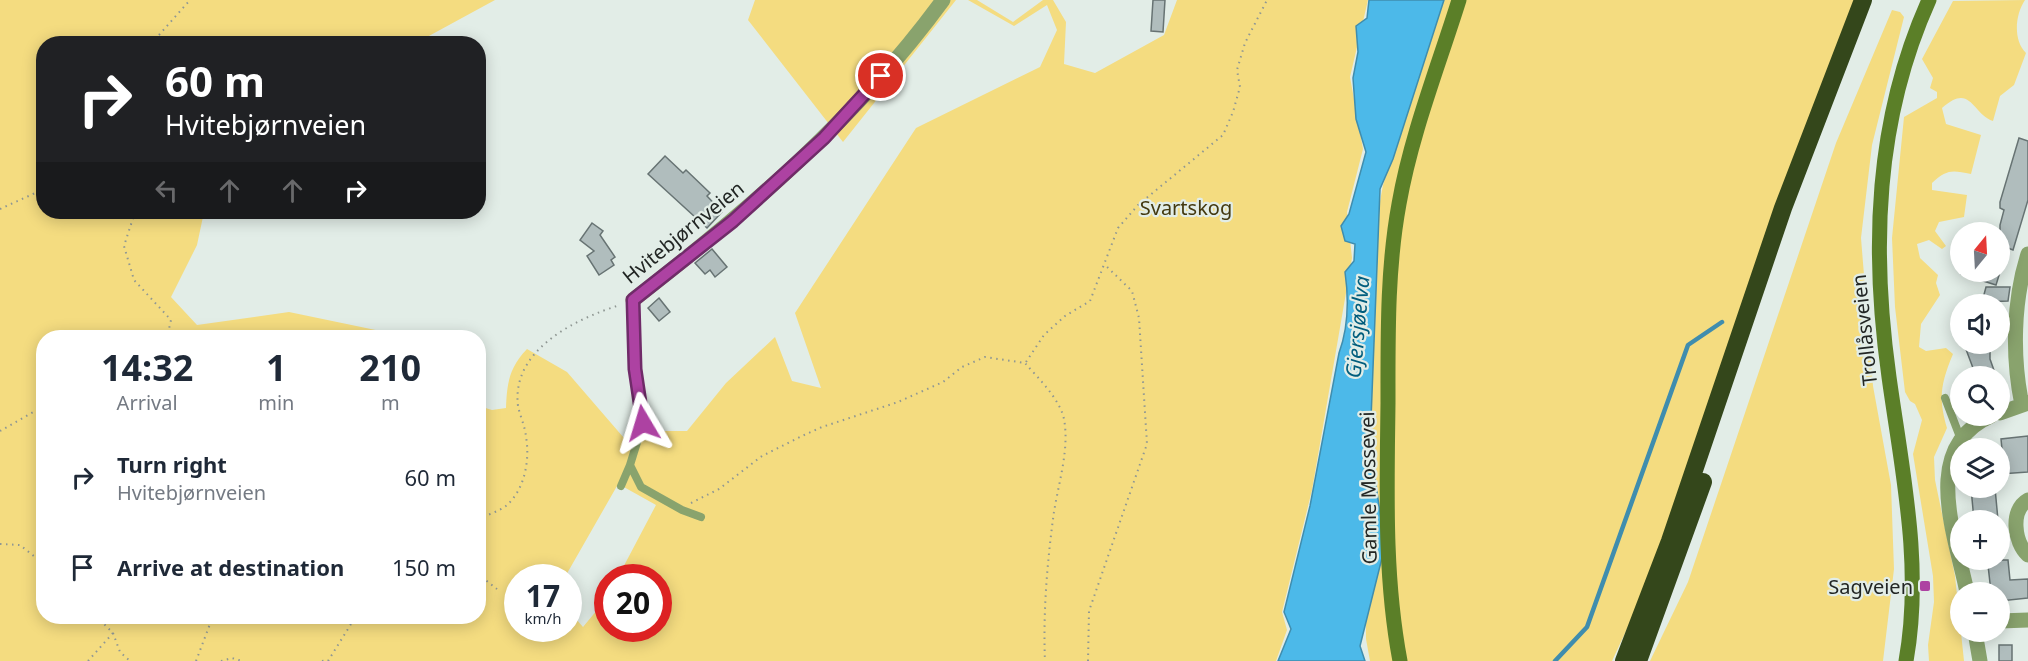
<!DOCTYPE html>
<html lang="en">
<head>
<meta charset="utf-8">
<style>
	:root { --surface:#fff; --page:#f6f6f7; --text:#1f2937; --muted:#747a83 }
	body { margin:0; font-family:"Noto Sans",sans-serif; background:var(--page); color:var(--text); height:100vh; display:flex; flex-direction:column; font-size:22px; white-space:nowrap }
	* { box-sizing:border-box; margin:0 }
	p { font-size:20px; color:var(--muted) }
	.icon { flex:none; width:33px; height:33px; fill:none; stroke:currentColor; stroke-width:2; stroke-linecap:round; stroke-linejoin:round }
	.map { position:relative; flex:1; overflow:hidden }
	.sheet { position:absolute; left:36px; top:330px; width:450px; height:294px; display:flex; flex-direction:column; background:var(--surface); border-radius:24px; box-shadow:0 3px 15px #0003 }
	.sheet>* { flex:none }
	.banner { position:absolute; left:36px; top:36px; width:450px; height:183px; border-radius:24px; box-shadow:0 3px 15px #0003; background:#202124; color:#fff; overflow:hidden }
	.needle { width:39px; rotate:18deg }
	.controls { position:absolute; left:1950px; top:222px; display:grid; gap:12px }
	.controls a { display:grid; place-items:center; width:60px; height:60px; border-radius:50%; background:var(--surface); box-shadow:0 3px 15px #0003; font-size:30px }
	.speed { position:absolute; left:504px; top:564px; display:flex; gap:12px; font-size:30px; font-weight:700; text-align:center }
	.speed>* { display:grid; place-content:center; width:78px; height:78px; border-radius:50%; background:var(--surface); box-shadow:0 3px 15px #0003; line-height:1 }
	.speed small { font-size:15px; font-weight:400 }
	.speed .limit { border:9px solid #d22; background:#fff; color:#111 }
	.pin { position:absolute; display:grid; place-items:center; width:51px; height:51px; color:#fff; margin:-26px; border:3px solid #fff; border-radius:50%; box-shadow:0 2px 6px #0007 }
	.me { position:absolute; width:66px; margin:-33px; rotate:353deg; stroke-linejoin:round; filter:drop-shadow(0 0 4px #0008) }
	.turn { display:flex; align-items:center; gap:21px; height:126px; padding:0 30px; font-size:27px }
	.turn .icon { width:78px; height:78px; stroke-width:2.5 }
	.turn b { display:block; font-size:42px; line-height:51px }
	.lanes { display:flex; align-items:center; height:57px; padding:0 30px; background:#0003; justify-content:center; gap:30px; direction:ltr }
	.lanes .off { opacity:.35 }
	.eta { display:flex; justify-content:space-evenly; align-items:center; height:102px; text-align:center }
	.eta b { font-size:36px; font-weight:700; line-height:42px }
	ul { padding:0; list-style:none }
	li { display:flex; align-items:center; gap:18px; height:90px; padding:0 30px }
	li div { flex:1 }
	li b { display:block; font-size:22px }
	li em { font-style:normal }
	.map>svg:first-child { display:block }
</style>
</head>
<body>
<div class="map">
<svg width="2028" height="661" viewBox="0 0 2028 661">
	<rect width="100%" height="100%" fill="#e2ede7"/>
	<!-- green -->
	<path fill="#f4dc80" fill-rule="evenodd" d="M0,0h495l-79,43 -372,1v168h160l-7,33 -26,52 26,28 92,-13 101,21 2,4 -348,1v278h434l1,-210 13,4 14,-2c1,-25 3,-40 21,-59l40,23 63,73 35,-14h22l39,-48 49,-46 17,44 29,7 -26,-75 121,-185 124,-61 17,-37 -10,-25 -33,21 -46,-26h9l36,22 30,-22h10l13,22 -2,42 31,9 69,-38 13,-35h191l-18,77 13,72 -16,63 5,46 -40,232 -30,122 5,18 -11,31h-1276zM617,486h5l34,19 -38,72 40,1v50h-50l-1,-30 -24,29 -14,-16 -1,17h-50v-50l47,-1z
		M755,0h201l-113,142 -95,-122z
		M1442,0h414l-202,571 -42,90h-242l-4,-22 -2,-253 10,-152 9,-49z
		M2025,0c-10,15 -12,40 1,53l-12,32 -14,11 -7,25c-21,-7 -22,-39 -51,-13l4,16 35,11 -10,39c-19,-4 -24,-5 -39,9v7l35,5 -3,22 -25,5 -4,9 11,15 -4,3 -13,-9 -12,4 3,14 18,17 -2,8 4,12 -19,29 -2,23 7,4 20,-3 7,6c-12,29 -15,44 -6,74l-13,29 1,23 20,96 9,85h-35l-1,-16 6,-43 -1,-26 -20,-122 9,-34 -7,-16 -5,-3 -5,-9 -10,-85 -3,-69 12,-121 33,-19v-6l-7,-4 3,-10 -11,-19 31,-58z
		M1892,10l8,2 4,5 -32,128 -11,93 12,148 18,99 3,84 -11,92h-233l38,-79 148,-439z"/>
	<!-- water -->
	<path fill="#4cb9e9" stroke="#3f8dae" stroke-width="1.5" d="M1369,0h75l-51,159 -13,30 -10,256 15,101 -25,100 5,15h-87l13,-32 -7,-17 26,-106 29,-153c10,-27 10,-53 6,-81l9,-11 1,-17 -10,-3 -4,-15 8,-12 17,-62 -10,-33 -3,-41 5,-26 -2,-26 11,-8z"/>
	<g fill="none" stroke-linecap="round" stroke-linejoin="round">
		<!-- stream -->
		<path stroke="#3f8dae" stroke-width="4.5" d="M1555,661l32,-34 101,-282 34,-23"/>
	</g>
	<!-- building -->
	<path fill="#b0bdbd" stroke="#677373" stroke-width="1.5" d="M1153,0h12l-2,32 -12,-1z
		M2019,138l9,3v59l-15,50 -13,-5v-20l4,-15 -4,-2v-6z
		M665,156l18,17 3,-3 24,23 -3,3 15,16 -15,16 -59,-54z
		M592,223l11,8 -3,4 15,22 -4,3 3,5 -15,10 -12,-19 7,-5 -14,-11z
		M712,249l15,18 -12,10 -5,-7 -5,4 -10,-11z
		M1962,272h38l-4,13 -35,-11z
		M1986,287h24l-2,14 -26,1z
		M659,298l11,14 -11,9 -11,-13z
		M1964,344h26v15l6,17h-20z
		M2028,436v36l-28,2v-15h3l-2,-20z
		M1971,488h24l3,32h-24z
		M1993,560h15l2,20 18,-1v19l-28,3v-9h-9l-3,-27 5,-1z
		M1999,645h13v16h-13z"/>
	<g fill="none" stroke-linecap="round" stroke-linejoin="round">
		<!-- path -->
		<path stroke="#8f9793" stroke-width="2" stroke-dasharray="1.5 4.5" stroke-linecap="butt" d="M151,44l39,-44
			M0,209l44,-20
			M135,212l-11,34 10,34 37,40 -4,18
			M1026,362l18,-27 21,-19 25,-15 28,-73 20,-23 85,-70 10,-23 7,-25 -3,-17 8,-27 22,-43
			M0,431l44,-25
			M691,503l28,-14 43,-33 40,-20 20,-9 76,-25 45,-20 19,-15 23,-10 40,6c13,15 35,36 39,56 6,32 -7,68 -11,100 -6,46 -10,95 -8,142
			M478,519c9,-4 22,-8 29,-14 18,-16 23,-46 19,-68 -1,-11 -6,-21 -8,-31 -7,-56 57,-87 102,-101
			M0,544l20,1 24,19
			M478,553l5,25 14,11
			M96,616l17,17 7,19 10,9
			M88,661l25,-28
			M196,661l17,-45
			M221,661l11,-3 10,3
			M322,661l6,-1
			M328,661l28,-45
			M1088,661l1,-50 58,-167 -8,-126 -7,-27 -28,-27"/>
		<!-- lane -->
		<path stroke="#89a36d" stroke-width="8" d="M633,300l2,69 8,54 -13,42 11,22 41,23 19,7
			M1945,398l15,39
			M621,486l9,-21"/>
		<!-- street -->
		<path stroke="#89a36d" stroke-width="15" d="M633,300c117,-91 222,-180 310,-300
			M2022,405c-10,-48 -9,-104 6,-151
			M2000,413l28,-10
			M2028,500c-18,10 -14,42 0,55
			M1967,592c-12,-58 -47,-145 24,-176
			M2000,621l28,-1
			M1975,632l5,29"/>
		<!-- secondary -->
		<path stroke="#5b7f28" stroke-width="15" d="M1400,661c-16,-85 -13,-171 -12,-258 0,-66 -1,-134 11,-199 12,-69 39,-137 60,-204
			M1906,661c17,-95 -4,-190 -17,-284 -18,-128 -14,-257 40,-377"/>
		<!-- highway -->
		<path stroke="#34471b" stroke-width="18" d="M1624,661l46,-120 113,-333 80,-208
			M1638,661l65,-179"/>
	</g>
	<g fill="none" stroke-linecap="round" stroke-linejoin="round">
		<!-- route casing -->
		<g stroke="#702b69" stroke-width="15">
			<path id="route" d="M643,423l-8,-54 -2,-69 100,-79 91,-83 57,-62"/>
		</g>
		<!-- route -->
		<use href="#route" stroke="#ad42a2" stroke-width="10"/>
	</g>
	<!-- markers -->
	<rect fill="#ad42a2" stroke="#e2ede7" stroke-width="2" x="1919" y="580" width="12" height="12" rx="3"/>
	<g text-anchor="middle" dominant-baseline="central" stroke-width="4.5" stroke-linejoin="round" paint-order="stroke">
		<!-- park labels -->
		<g font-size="20" fill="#43390f" stroke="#e2ede7">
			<text x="1186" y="207">Svartskog</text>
		</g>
		<!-- street labels -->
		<g font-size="20" fill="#222624" stroke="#e2ede7">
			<text transform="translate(683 232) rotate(-39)">Hvitebjørnveien</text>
			<text transform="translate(1864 330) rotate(-96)">Trollåsveien</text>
			<text transform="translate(1368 488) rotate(-91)">Gamle Mossevei</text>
		</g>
		<!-- poi labels -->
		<g font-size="20" fill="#222624" stroke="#e2ede7" text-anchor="end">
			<text x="1913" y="586">Sagveien</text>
		</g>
		<!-- water labels -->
		<g font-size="21" font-style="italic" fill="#005d7d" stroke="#e2ede7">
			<text transform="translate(1357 327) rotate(-85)">Gjersjøelva</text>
		</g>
	</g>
</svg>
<div class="controls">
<a><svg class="needle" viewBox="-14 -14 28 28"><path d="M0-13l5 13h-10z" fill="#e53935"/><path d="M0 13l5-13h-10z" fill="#747a83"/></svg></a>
<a><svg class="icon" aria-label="sound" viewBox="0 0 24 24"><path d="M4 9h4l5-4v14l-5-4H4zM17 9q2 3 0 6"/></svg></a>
<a><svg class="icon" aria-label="search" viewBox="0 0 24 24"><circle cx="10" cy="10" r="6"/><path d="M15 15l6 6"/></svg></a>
<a><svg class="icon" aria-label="layers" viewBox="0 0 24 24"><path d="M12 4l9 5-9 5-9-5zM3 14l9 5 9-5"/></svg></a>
<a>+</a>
<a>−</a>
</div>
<div class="speed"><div>17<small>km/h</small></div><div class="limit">20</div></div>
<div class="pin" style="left:881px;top:76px;background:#d93025"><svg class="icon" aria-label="arrive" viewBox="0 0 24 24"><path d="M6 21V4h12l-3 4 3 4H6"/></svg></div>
<svg class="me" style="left:643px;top:423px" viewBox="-20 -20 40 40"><path d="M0-17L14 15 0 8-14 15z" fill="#ad42a2" stroke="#fff" stroke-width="4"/></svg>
<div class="banner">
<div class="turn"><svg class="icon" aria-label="right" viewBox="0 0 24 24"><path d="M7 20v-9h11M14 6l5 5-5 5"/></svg><div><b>60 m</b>Hvitebjørnveien</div></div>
<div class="lanes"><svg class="icon off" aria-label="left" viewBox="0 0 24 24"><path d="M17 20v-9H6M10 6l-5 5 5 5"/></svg><svg class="icon off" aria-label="ahead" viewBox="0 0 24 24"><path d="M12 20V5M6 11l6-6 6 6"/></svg><svg class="icon off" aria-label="ahead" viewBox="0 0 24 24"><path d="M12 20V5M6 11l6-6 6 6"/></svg><svg class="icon" aria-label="right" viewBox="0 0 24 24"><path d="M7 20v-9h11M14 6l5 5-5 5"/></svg></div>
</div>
<section class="sheet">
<div class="eta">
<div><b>14:32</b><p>Arrival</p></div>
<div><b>1</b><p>min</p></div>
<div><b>210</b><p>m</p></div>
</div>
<ul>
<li><svg class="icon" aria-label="right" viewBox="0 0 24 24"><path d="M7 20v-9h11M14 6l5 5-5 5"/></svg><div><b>Turn right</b><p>Hvitebjørnveien</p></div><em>60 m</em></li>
<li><svg class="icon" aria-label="arrive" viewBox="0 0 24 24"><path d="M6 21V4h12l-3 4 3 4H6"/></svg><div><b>Arrive at destination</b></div><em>150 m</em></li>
</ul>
</section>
</div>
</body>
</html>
